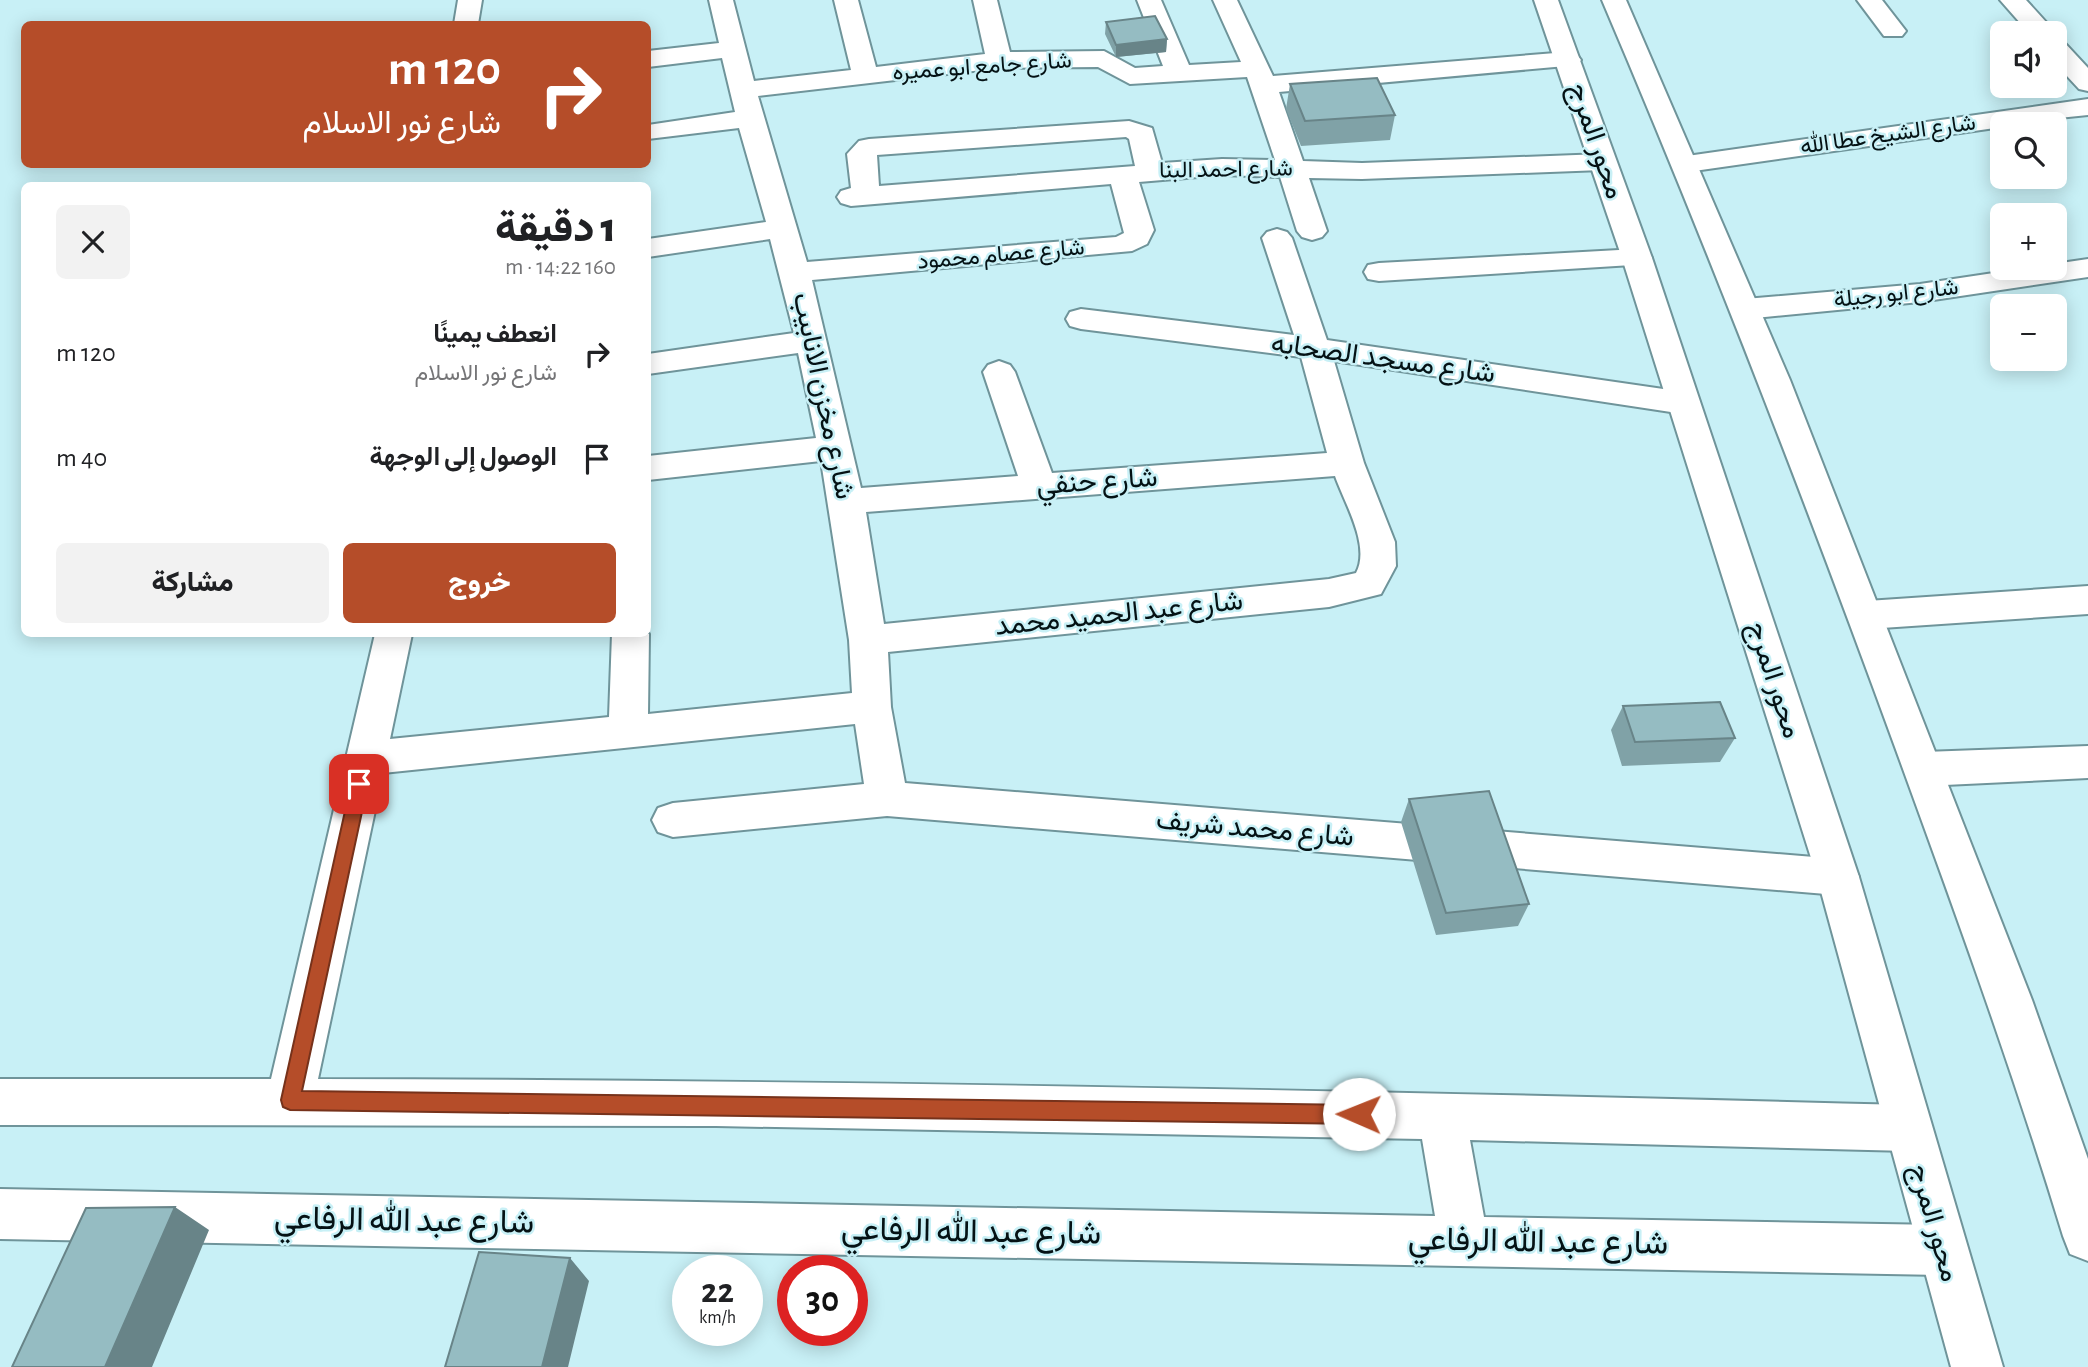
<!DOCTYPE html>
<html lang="ar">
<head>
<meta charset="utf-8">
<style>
	:root { --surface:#fff; --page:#f2f2f2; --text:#202124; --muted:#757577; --accent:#b54d29 }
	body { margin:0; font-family:"Alegreya Sans",Vazirmatn,sans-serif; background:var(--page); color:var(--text); direction:rtl; height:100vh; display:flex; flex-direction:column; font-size:26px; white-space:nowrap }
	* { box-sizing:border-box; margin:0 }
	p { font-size:23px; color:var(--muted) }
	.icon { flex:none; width:38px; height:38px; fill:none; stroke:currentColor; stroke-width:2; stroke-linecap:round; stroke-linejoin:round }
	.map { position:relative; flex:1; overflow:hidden; direction:ltr }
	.side { position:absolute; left:21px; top:182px; width:630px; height:455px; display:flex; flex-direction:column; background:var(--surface); border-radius:10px; box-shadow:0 4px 18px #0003; direction:rtl }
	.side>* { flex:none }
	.guide { position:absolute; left:21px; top:21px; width:630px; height:147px; border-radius:10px; box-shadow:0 4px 18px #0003; direction:rtl; background:#b54d29; color:#fff; overflow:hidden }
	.buttons { position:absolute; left:1990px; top:21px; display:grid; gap:14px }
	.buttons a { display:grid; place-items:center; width:77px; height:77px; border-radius:10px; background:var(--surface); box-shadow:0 4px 18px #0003; font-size:35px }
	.speed { position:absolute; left:672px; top:1255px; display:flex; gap:14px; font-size:35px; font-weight:700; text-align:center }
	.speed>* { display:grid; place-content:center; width:91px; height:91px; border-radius:50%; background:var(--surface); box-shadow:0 4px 18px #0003; line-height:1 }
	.speed small { font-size:18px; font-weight:400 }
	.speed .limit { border:10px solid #d22; background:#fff; color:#111 }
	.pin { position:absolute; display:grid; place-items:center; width:60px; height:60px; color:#fff; margin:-30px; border-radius:14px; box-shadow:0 4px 10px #0006 }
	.me { position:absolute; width:77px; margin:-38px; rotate:271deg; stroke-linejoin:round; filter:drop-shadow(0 0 5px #0008) }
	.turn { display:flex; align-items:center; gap:24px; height:147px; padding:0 35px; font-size:32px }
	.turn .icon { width:91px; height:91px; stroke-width:2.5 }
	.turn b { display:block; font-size:49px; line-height:60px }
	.round { display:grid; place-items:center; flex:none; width:74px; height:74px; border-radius:10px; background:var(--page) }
	.headline { display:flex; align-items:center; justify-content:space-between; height:119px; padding:0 35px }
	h1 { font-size:42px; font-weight:800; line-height:52px }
	.cta { display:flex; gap:14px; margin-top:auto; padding:14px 35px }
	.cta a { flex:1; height:80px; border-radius:10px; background:var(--accent); color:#fff; font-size:28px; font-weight:800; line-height:80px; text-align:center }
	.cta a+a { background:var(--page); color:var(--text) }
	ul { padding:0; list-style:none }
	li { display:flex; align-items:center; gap:21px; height:105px; padding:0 35px }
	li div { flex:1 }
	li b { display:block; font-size:26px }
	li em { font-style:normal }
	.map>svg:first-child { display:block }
</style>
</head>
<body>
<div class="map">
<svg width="2088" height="1367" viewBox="0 0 2088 1367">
	<rect width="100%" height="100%" fill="#c8f0f6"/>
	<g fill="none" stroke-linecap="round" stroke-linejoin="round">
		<!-- minor casing -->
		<g stroke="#6f949a" stroke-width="4">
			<path id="minor" d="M458,0h24l-4,24h-24z
				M709,0h24l21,81 97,-11 -17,-70h24l18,67 109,-13 -12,-54h24l13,52 94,-1 31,17 28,-2 -26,-66h24l28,65 52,-3 -28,-62h24l36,76 295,-24 9,3 4,5 -4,5 -298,27 24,69 59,2 240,-9 10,2 4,6 -4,6 -10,2 -240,9 -53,-1 18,53 -5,6 -10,3 -10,-3 -5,-6 -17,-54 -58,-2 -83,7 15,48 -7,14 -15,7 -320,29 49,208 157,-12 -35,-104 5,-7 11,-4 11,4 5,7 37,101 275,-20 -26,-96 -220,-28 -11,-3 -4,-7 4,-7 11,-3 213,26 -32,-97 5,-6 10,-3 10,3 5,6 35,102 357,52 12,3 4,8 -4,8 -12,3 -350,-53 30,102 31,79 1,24 -15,28 -52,13 -441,45 3,55 14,76 933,76 15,5 6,13 -6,13 -15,5 -951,-79 -214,21 -15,-5 -6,-12 6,-12 15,-5 191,-19 -9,-60 -472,49 -65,306c530,1 1060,12 1590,26l17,7 7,16 -7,16 -17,7 -438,-11 14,77 457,8 18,7 7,18 -7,18 -18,7 -1941,-36v-50l1435,27 -13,-77 -706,-13 -716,-1v-46h271l104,-445h37l-22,105 219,-22 3,-83h37l-1,80 204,-21 -3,-53 -28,-179 -173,19v-24l168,-18 -18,-85 -150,21v-20l146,-21 -24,-94 -122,18v-18l118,-17 -27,-94 -91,11v-14l87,-13 -13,-54 -74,9v-16l71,-8zM1098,67l32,17 117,-7 28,83 -53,-1 -60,4 -10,-35 -23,-7 -260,18 -10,2 -12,13 4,34 -10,3 -4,6 4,6 10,3 260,-22 13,49 -8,4 -309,25 -49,-166 241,-28zM1126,137l3,2 6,27 -256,20 -2,-31zM1335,476c9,26 36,70 21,97l-27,6 -445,45 -18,-112z
				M1857,0h25l24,31 -4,5h-18z
				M2000,0h26l30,33h-27z
				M2054,39l9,2 25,27v23l-9,-2 -25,-27z
				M2088,99v16l-86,9v3l-315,45 -10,-2 -4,-6 4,-6 10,-2z
				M1637,249l11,3 4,6 -4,6 -269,17 -11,-2 -4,-7 4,-7 11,-2z
				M2088,259v18l-168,25 -175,17 -11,-3 -4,-7 4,-7 11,-3 175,-15 107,-16h27v-4z
				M2088,586v28l-221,15 -13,-4 -6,-10 6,-10 13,-4z
				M2088,746v32l-164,8 -14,-5 -6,-12 6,-12 14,-5z"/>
		</g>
		<!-- major casing -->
		<g stroke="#6f949a" stroke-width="4">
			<path id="major" d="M1534,0h24l94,258 207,619 144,490h-52l-134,-490 -195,-619z
				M1602,0h24l164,380 242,620 56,159v102l-18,-7 -7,-18c-50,-165 -109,-327 -168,-489 -92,-252 -188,-501 -293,-747z"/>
		</g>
		<!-- minor -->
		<use href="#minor" fill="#fff" fill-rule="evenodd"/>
		<!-- major -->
		<use href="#major" fill="#fff" fill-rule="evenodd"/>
	</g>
	<!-- wall -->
	<path fill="#80a2a7" d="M1106,22l61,17 -1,13 -50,5 -11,-23z
		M1290,84l105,31 -5,25 -89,6 -15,-37z
		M1623,706l112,32 -15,24 -98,4 -11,-36z
		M1409,799l120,105 -11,22 -82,9 -35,-113z"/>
	<!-- shaded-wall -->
	<path fill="#688488" d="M1167,39l-1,13 -50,5v-12z
		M175,1207l34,23 -57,137h-47z
		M570,1258l19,23 -21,86h-26z"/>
	<!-- building -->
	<path fill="#95bcc2" stroke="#688488" stroke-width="2" d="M1155,16l12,23 -51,6 -10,-23z
		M1377,78l18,37 -90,6 -15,-37z
		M1720,702l15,36 -100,4 -12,-36z
		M1489,791l40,113 -83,9 -37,-114z
		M175,1207l-70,160h-93l74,-159z
		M479,1252l91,6 -28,109h-97z"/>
	<!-- route -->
	<path fill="#b54d29" stroke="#76321b" stroke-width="2" d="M359,777l9,7 -66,307 1057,14 7,2 3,7 -3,7 -7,3 -1069,-14 -7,-3 -2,-7 70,-316z"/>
	<g text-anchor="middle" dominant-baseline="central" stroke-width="5" stroke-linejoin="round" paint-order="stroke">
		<!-- far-street labels -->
		<g font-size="23" fill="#051215" stroke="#c8f0f6">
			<text transform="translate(982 67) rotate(-4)">شارع جامع ابو عميره</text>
			<text transform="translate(1888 135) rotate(-8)">شارع الشيخ عطا الله</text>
			<text transform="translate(1226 170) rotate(-1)">شارع احمد البنا</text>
			<text transform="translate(1001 255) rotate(-5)">شارع عصام محمود</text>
			<text transform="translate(1896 294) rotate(-6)">شارع ابو رجيلة</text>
		</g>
		<!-- street labels -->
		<g font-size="28" fill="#051215" stroke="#c8f0f6">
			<text transform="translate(1596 141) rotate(71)">محور المرج</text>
			<text transform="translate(1383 359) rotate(8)">شارع مسجد الصحابه</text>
			<text transform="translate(823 396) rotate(78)">شارع مخزن الانابيب</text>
			<text transform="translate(1097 482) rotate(-4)">شارع حنفي</text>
			<text transform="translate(1119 614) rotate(-6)">شارع عبد الحميد محمد</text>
			<text transform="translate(1774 680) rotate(72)">محور المرج</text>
			<text transform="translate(1255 829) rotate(5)">شارع محمد شريف</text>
			<text transform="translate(1934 1223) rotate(74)">محور المرج</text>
		</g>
		<!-- near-street labels -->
		<g font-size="33" fill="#051215" stroke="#c8f0f6">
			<text transform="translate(404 1221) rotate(1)">شارع عبد الله الرفاعي</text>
			<text transform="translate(971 1232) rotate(1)">شارع عبد الله الرفاعي</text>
			<text transform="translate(1538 1242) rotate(1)">شارع عبد الله الرفاعي</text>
		</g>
	</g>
</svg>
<div class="buttons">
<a><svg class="icon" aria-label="sound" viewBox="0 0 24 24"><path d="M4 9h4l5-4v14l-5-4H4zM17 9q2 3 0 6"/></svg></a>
<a><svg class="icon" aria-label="search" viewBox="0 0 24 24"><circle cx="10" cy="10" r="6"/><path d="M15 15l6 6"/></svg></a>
<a>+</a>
<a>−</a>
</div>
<div class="speed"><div>22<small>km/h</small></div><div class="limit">30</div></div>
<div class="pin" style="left:359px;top:784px;background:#d93025"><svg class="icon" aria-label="arrive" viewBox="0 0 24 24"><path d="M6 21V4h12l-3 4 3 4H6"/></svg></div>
<svg class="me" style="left:1359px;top:1114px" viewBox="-20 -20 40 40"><circle r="19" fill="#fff"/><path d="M0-13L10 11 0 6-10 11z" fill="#b54d29"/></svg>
<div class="guide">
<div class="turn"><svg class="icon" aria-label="right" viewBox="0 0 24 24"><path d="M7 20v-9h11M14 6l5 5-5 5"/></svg><div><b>120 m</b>شارع نور الاسلام</div></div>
</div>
<section class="side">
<div class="headline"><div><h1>1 دقيقة</h1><p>160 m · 14:22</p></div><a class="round"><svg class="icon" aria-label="close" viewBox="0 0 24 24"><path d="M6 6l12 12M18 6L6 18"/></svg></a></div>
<ul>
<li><svg class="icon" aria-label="right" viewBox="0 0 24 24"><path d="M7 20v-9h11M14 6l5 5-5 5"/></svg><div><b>انعطف يمينًا</b><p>شارع نور الاسلام</p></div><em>120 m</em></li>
<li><svg class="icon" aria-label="arrive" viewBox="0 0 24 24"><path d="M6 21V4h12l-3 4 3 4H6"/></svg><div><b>الوصول إلى الوجهة</b></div><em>40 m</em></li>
</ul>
<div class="cta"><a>خروج</a><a>مشاركة</a></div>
</section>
</div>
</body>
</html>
